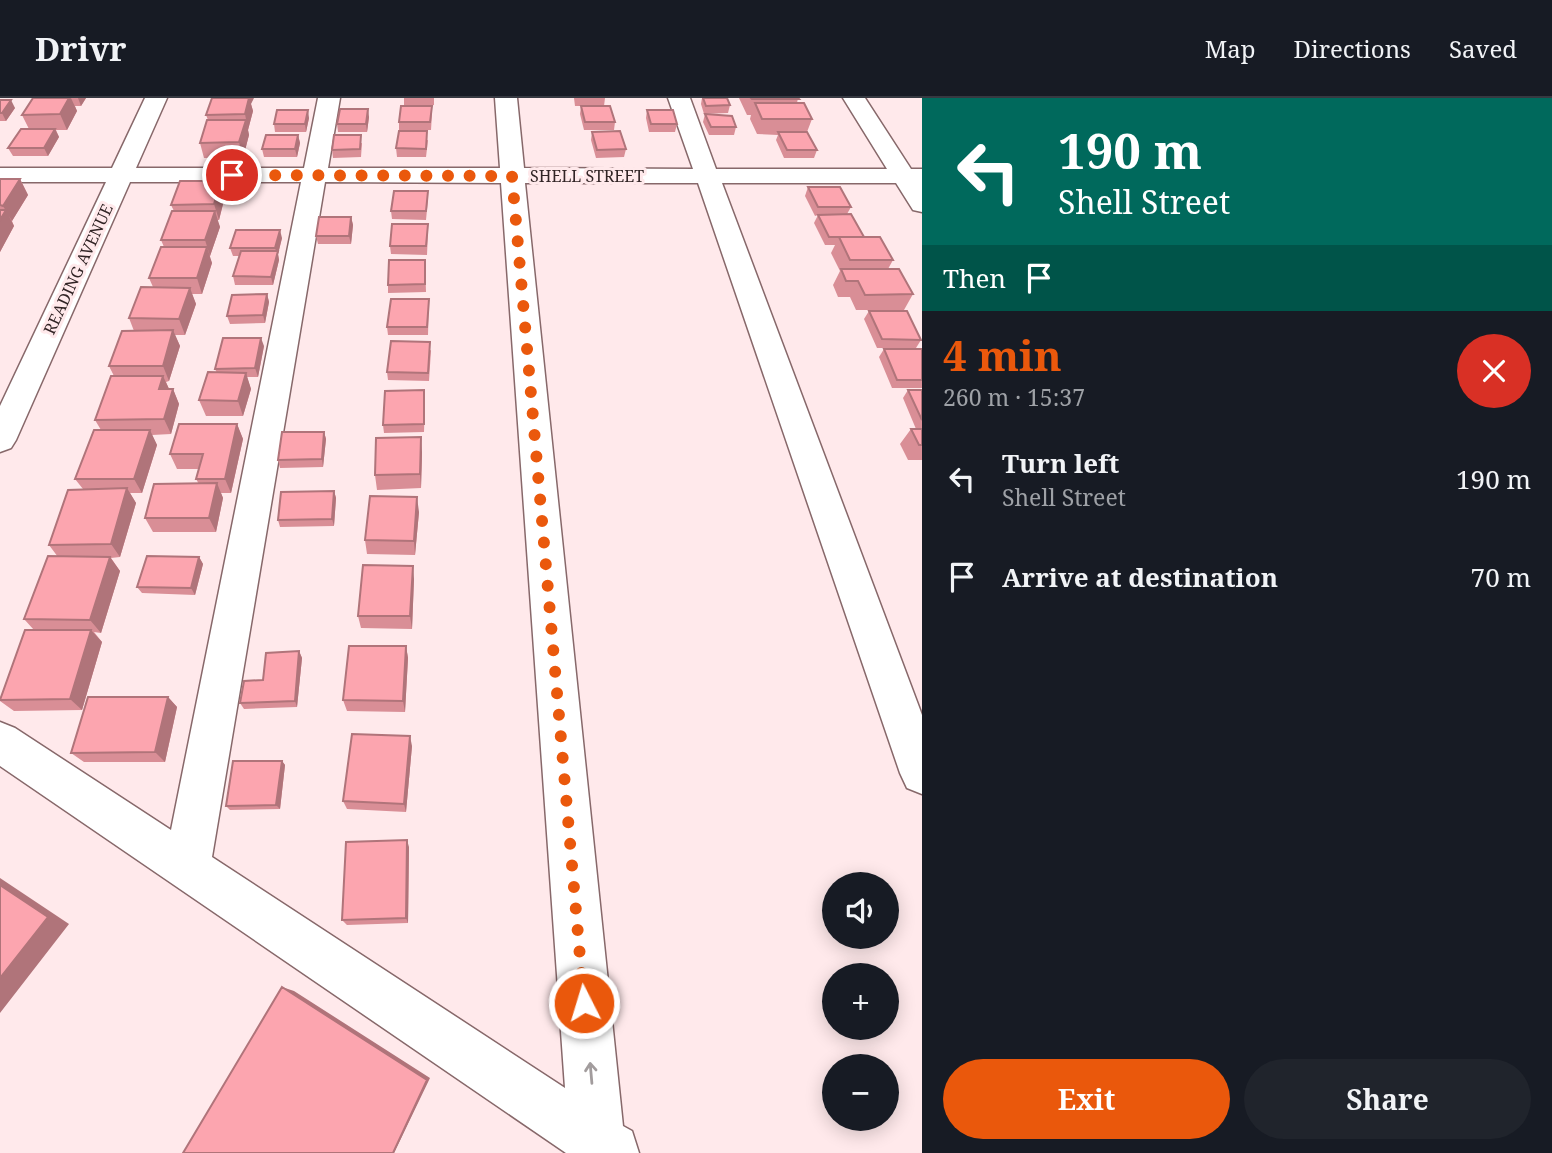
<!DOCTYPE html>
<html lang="en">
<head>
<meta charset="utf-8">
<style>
	:root { --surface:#171b24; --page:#20242c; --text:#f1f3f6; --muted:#9ea1a6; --line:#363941; --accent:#ea580c }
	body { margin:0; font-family:"Noto Serif",serif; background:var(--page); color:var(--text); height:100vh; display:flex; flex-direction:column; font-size:26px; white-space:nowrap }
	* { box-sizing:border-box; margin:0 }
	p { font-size:23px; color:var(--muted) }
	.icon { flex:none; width:38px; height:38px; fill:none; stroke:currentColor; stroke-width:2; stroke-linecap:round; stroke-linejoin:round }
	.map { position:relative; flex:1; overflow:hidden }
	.side { display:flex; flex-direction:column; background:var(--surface); width:630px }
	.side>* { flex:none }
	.hud { background:#00695c; color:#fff; overflow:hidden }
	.tools { position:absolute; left:822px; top:774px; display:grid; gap:14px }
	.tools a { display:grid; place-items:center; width:77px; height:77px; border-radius:50%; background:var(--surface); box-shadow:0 4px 18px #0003; font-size:35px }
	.pin { position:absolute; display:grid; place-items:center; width:60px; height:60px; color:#fff; margin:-30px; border:4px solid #fff; border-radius:50%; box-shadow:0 2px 7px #0007 }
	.me { position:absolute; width:77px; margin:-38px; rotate:355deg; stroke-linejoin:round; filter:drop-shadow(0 0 5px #0008) }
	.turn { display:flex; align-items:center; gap:24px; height:147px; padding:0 21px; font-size:32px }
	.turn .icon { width:91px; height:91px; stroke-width:2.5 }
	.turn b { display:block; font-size:49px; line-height:60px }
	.then { display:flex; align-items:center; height:66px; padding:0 21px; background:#0003; gap:14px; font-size:26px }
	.round { display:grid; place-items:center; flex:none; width:74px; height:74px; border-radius:37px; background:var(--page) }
	.summary { display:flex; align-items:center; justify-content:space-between; height:119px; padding:0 21px }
	h1 { font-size:42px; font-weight:700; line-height:52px; color:var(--accent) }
	.cta { display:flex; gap:14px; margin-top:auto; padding:14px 21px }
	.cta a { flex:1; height:80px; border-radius:42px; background:var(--accent); color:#fff; font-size:28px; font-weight:700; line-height:80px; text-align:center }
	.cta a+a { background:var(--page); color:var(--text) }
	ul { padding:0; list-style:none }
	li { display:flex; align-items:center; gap:21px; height:98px; padding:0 21px }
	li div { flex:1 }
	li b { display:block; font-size:26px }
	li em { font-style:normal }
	header { display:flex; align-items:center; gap:42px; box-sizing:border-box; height:98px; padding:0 35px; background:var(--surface); border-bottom:2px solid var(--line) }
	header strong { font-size:33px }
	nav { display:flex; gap:38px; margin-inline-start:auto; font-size:24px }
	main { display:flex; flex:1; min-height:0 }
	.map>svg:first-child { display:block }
</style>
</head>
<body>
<header>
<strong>Drivr</strong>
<nav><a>Map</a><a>Directions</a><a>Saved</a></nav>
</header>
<main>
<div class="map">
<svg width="922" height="1055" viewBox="0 0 922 1055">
	<rect width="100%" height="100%" fill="#ffe9eb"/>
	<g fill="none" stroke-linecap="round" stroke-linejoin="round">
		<!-- minor casing -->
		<g stroke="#87686a" stroke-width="3">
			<path id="minor" d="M145,0h22l-31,70h168l14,-70h22l-12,70h172l-5,-70h22l7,70 169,1 -25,-71h22l26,71h171l-44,-71h22l46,71h11v43l-9,-2 -17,-27h-174l200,532v79l-15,-6 -7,-15 -202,-590h-173l98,943 9,5 7,22h-73l-566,-387v-44l15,6 156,102 130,-648h-171l-114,258 -5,8 -11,4v-46l106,-224h-106v-14h112zM325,84l176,1 64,905 -353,-231z"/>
		</g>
		<!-- minor -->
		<use href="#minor" fill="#fff" fill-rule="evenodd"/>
	</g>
	<!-- wall -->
	<path fill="#d98e96" d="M33,0h53l-5,8h-6l2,5 -10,19h-11l3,7 -11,19h-35l-5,-8 21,-19 -7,-14z
		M404,0h30v7h-30z
		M574,0h31l-1,8h-29z
		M702,0h25l3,7 -2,8 -24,1 -3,-10z
		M739,0h59l-1,5 15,16 -5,13 10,18 -3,8h-30l-8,-18 2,-5 -21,-1 -7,-15 1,-4h-4z
		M0,2l15,8 -9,13h-6z
		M251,6l2,7 -5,19 1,5 -6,23h-39l-4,-15 8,-23 -2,-5z
		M581,8l34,16 -1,8h-30l-4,-16z
		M647,12l30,14 -2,8h-26l-3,-14z
		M432,16l-1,16h-32v-8z
		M705,16l31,13 -2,8h-25l-6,-13z
		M369,19l-2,15h-29l-1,-8z
		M309,20l-3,14h-31l-1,-8z
		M592,34l34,17 -2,8 -28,1 -5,-18z
		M298,37l2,8 -3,14h-33l-2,-8z
		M428,42l-2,17h-29l-1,-9z
		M362,45l-1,14 -28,1 -1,-8z
		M0,81h20l8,16 -16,26 2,5 -14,26z
		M808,89l43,20 -4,7 17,23 29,23 -5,9 25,25 -9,16h-48l-6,-13h-12l-5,-12 7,-14 -9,-18 4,-8h-10l-11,-22 4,-8 -3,1 -10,-20z
		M225,98l-6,24h-2l3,7 -10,29h-1l3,7 -10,31h-10l4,10 -11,31h-10l5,11 -11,35 -3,1 3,7h4l6,15 -8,30 -19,1 5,10 -15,48h-12l6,10 -16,54 -9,1 9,13 -19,62 -7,-1 8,10 -20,68 -68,1 -14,-10v-3l34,-68 -10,-11 34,-62 -9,-12 34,-56 -8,-10 26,-49 -6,-10 19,-44 -5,-10 25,-35 -5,-13 24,-31 -4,-9 15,-31 -3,-7 13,-29 -3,-6z
		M428,101l-2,21 -34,-1 -1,-8z
		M351,119l2,8 -2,19h-33l-2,-8z
		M428,134l-1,23 -36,-1 -1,-8z
		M282,140l-4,16 1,6 -6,25h-38l-2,-9 6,-20h-6l-3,-8z
		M425,162l1,32 -38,1v-8z
		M267,196l2,8 -4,21 -35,1 -3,-8z
		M429,201l-1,36h-40l-1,-8z
		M869,213l52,29 -5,8h-39l-13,-29z
		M264,248l-6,31h-11l4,12 -8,27h-37l-7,-16 18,-27 -2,-4z
		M884,251h38v39h-30l-13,-31z
		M431,252l-2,31 -41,-1 -1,-8z
		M908,292h14v70h-14l-8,-16 11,-15h5l-13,-31z
		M425,300l-1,34 -40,1 -1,-8z
		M237,326l6,15 -12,54h-10l2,5 -7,34h-63l-8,-14 54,-34 -3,-5 3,-10h-22l-7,-15z
		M324,334l2,7 -3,28 -43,1 -2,-8z
		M422,354l-1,36 -44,2 -2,-15z
		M334,393l2,7 -2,28 -54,1 -2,-7z
		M419,414l-4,43 -48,-1 -2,-14z
		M199,459l4,7 -8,31 -53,-2 -5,-6z
		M414,481l-2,50 -51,-1 -3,-12z
		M406,548l2,12 -3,54 -58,-1 -4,-11z
		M299,553l3,7 -5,49 -53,2 -4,-6 23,-23z
		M168,599l9,10 -12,55h-81l-13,-9z
		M412,648l-6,66 -59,-3 -4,-8z
		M282,663l3,4 -5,44 -50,1 -4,-4z
		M409,749l-1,76 -61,2 -5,-5z"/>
	<!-- shaded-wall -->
	<path fill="#b0747a" d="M69,0h2l6,13 -10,19 -7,-16z
		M78,0h8l-5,8z
		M249,0h5l-3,6 2,7 -5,19 -3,-16z
		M11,2l4,8 -9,13 -4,-8z
		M368,11l1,8 -2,15 -1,-8z
		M308,12l1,8 -3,14 -1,-8z
		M246,22l3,15 -6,23 -4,-16z
		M55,31l4,8 -11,19 -4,-8z
		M298,37l2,8 -3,14 -2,-8z
		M20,81l8,16 -16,26 -9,-15z
		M221,83l4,15 -6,24 -5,-16z
		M6,112l8,16 -14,26v-32z
		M215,113l5,16 -10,29 -5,-16z
		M351,119l2,8 -2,19 -2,-8z
		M280,132l2,8 -4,16 1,6 -6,25 -2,-8 6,-23 -2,-6z
		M207,149l5,16 -10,31 -5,-16z
		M190,190l6,16 -11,31 -6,-16z
		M267,196l2,8 -4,21 -2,-8z
		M173,232l7,16 -11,35 -6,-15z
		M261,240l3,8 -6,31 -3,-9z
		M246,275l5,16 -8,27 -5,-15z
		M163,278l7,15 -11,-2z
		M173,291l6,15 -8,30 -7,-15z
		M237,326l6,15 -12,54 -6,-14z
		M150,332l7,15 -15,48 -8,-14z
		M324,334l2,7 -3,28 -1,-8z
		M421,339l1,15 -1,36 -1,-14z
		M217,385l6,15 -7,34 -7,-14z
		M127,390l9,15 -16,54 -9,-13z
		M334,393l2,7 -2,28 -2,-7z
		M417,399l2,15 -4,43 -1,-14z
		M110,459l10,14 -19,62 -11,-13z
		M199,459l4,7 -8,31 -4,-7z
		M413,468l1,13 -2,50 -2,-13z
		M91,532l11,12 -20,68 -12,-11z
		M406,548l2,12 -3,54 -2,-11z
		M299,553l3,7 -5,49 -2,-6z
		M168,599l9,10 -12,55 -10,-10z
		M410,638l2,10 -6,66 -2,-8z
		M282,663l3,4 -5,44 -4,-4z
		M407,742l2,7 -1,76 -2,-5z
		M0,780l69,46 -69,89z
		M282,889l12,4 136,87 -36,75h-1z"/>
	<!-- building -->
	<path fill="#fca5af" stroke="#b0747a" stroke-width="2" d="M33,0h36l-9,16 -38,1z
		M212,0h37l-4,16 -39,1z
		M703,0h24l3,7 -24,1z
		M751,0h47l1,1h-47z
		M0,2h11l-9,13h-2z
		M755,5h49l8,16h-50z
		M401,8h31l-2,16h-31z
		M581,8h29l5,16h-30z
		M340,11h28l-2,15h-29z
		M277,12h31l-3,14h-31z
		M647,12h26l4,14h-26z
		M705,16l27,2 4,11h-25z
		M207,22h39l-7,22 -39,1z
		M21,31h34l-11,19h-36z
		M399,33h28l-1,18 -30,-1z
		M620,33l6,18 -29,1 -5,-18z
		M778,34h29l10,18h-30z
		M266,37h32l-3,14h-33z
		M334,37h27l-1,14 -28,1z
		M0,81h20l-17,27 -3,-1z
		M180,83h41l-7,23 -43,1z
		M808,89h32l11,20h-33z
		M394,93h34l-2,20h-35z
		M0,112h6l-6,10z
		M172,113h43l-10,29h-44z
		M851,116l13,23h-35l-11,-22z
		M319,119h32l-2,19h-33z
		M392,126h36l-2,22h-36z
		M236,132h44l-5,18h-45z
		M839,139h41l13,23h-43z
		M161,149h46l-10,31h-48z
		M241,153h37l-7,26 -38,-1z
		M389,162h36v24l-37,1z
		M841,171h58l14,25 -48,1 -7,-14h-12z
		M141,189l49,1 -11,31 -50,-1z
		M267,196l-4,21 -36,1 5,-21z
		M391,201h38l-2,28h-40z
		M869,213h38l14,29 -39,-1z
		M173,232l-10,36h-54l13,-35z
		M223,240h38l-6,30 -40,1z
		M391,243l39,1 -2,31 -41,-1z
		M884,251h38v31h-25z
		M208,274l38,1 -8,28 -39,-1z
		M111,278h52l-4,13h14l-9,30 -69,1z
		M424,292v34l-41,1 2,-34z
		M908,292h14v30z
		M179,326h58l-12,55h-29l7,-25h-33z
		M911,331h11v16h-3z
		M94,332h56l-16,49h-59z
		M282,334h42l-2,27 -44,1z
		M421,339l-1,37 -45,1 1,-37z
		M217,385l-8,35h-64l9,-34z
		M127,390l-16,56 -62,1 19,-55z
		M334,393l-2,28 -54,1 3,-28z
		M370,398l47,1 -3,44 -49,-1z
		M48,458l62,1 -20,63 -66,-1z
		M147,458l52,1 -8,31 -54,-1z
		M363,467l50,1 -3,50h-52z
		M25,532h66l-21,69 -70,1z
		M349,548h57l-3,55 -60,-1z
		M299,553l-4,50 -55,2 4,-22 19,-1 3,-27z
		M88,599h80l-13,55 -84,1z
		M352,636l58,2 -6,68 -61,-3z
		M233,663h49l-6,44 -50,1z
		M407,742l-1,78 -64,2 4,-78z
		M0,787l48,32 -48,61z
		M282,889l145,93 -34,73h-210z"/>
	<!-- one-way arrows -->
	<defs><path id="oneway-shaft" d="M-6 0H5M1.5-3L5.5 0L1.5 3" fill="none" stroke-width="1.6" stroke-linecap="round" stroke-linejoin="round" transform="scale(1.75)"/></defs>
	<use stroke="#a29c9d" href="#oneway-shaft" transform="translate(591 975) rotate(-95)"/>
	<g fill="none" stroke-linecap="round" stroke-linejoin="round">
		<!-- route -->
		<path stroke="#ea580c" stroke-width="12" stroke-dasharray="0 21.6" d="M232,77l280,1 72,827"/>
	</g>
	<g text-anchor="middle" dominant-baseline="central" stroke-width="6" stroke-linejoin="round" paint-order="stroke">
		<!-- far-street labels -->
		<g font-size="16" fill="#312425" stroke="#ffe9eb">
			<text x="587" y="78">SHELL STREET</text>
			<text transform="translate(78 171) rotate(-65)">READING AVENUE</text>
		</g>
	</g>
</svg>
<div class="tools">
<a><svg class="icon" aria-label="sound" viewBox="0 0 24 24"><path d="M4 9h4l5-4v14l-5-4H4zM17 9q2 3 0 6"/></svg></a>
<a>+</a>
<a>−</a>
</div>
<div class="pin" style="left:232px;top:77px;background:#d93025"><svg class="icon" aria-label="arrive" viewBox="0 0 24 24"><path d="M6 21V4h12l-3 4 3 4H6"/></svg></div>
<svg class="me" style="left:584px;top:905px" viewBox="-20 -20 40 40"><circle r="17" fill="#ea580c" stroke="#fff" stroke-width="3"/><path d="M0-11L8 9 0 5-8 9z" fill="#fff"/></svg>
</div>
<section class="side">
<div class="hud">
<div class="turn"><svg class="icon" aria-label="left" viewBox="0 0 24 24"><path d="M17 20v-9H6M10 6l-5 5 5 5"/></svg><div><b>190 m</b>Shell Street</div></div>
<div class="then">Then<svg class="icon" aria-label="arrive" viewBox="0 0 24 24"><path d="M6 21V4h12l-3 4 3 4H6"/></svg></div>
</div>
<div class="summary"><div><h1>4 min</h1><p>260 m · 15:37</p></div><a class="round" style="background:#d93025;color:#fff"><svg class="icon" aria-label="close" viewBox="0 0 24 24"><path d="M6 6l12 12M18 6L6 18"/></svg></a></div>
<ul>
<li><svg class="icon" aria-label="left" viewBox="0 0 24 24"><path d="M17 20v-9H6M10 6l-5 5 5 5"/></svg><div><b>Turn left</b><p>Shell Street</p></div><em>190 m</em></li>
<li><svg class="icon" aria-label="arrive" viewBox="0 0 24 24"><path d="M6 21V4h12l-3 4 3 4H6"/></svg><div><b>Arrive at destination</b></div><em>70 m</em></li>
</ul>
<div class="cta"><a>Exit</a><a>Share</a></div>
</section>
</main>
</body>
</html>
